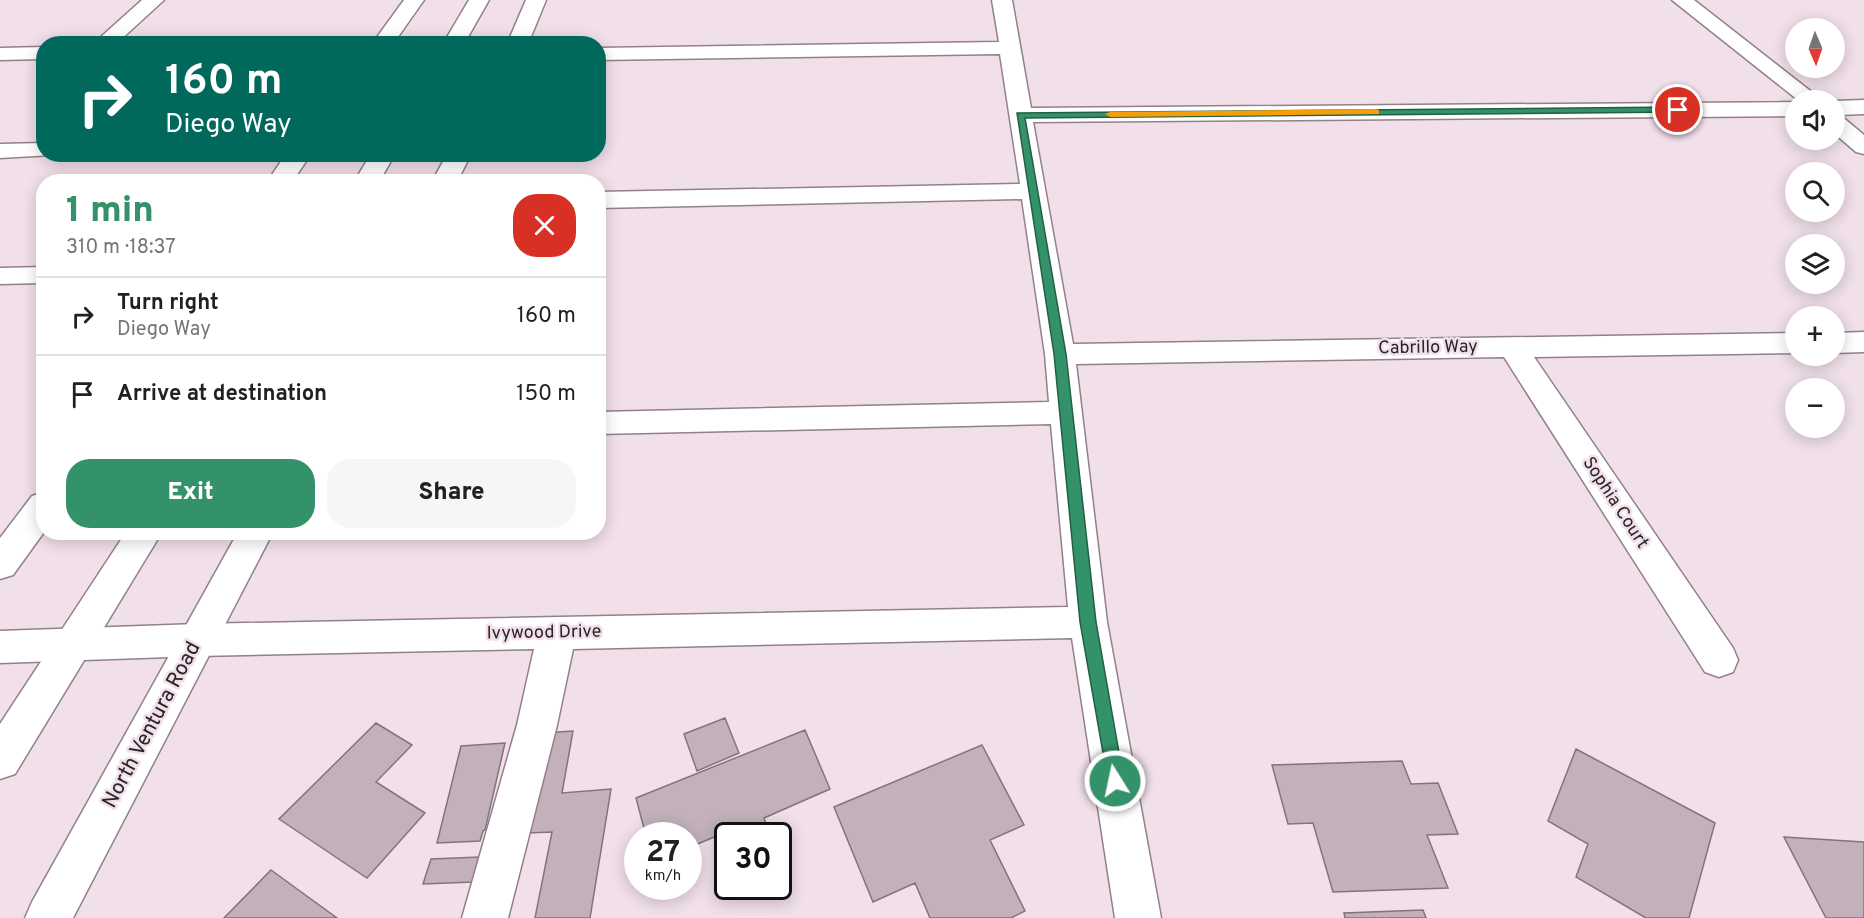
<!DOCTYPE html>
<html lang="en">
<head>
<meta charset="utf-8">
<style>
	:root { --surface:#fff; --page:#f6f6f6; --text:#202124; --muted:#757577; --line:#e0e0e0; --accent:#34926a }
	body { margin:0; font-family:Overpass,sans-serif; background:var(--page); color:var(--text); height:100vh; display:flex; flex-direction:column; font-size:22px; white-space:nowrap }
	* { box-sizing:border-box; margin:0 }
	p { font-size:20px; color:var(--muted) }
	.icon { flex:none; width:33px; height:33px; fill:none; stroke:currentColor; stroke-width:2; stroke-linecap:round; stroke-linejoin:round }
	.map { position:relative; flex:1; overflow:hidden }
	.side { position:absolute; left:36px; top:174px; width:570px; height:366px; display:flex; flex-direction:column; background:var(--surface); border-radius:24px; box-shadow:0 3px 15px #0003 }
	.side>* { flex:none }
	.top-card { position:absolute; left:36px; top:36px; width:570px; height:126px; border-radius:24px; box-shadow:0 3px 15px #0003; background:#00695c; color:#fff; overflow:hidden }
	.needle { width:39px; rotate:178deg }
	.fabs { position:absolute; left:1785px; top:18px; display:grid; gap:12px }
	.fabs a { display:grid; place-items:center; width:60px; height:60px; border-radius:50%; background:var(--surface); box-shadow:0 3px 15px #0003; font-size:30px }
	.speed { position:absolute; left:624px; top:822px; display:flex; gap:12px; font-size:30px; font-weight:700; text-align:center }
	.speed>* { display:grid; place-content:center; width:78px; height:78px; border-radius:50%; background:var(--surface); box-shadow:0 3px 15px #0003; line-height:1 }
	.speed small { font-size:15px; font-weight:400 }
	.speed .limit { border:3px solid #111; border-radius:9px; background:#fff; color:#111 }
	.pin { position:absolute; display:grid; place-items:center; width:51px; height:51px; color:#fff; margin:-26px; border:3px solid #fff; border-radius:50%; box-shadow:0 2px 6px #0007 }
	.me { position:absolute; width:66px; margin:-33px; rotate:350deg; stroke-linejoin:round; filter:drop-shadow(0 0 4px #0008) }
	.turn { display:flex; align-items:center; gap:21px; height:126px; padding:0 30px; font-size:27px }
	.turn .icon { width:78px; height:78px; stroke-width:2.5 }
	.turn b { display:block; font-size:42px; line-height:51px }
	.round { display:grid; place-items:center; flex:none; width:63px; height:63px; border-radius:24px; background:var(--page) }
	.headline { display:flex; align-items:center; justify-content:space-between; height:102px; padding:0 30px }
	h1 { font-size:36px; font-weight:800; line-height:45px; color:var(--accent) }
	.cta { display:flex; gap:12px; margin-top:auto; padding:12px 30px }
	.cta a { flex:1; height:69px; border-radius:24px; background:var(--accent); color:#fff; font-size:24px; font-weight:800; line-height:69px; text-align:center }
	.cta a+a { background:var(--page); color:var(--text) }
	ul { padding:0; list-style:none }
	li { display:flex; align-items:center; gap:18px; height:78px; padding:0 30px; border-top:2px solid var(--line) }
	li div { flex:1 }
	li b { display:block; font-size:22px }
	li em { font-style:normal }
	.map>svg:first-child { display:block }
</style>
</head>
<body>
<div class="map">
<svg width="1864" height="918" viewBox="0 0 1864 918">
	<rect width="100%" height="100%" fill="#f1dfea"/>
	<!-- building -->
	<path fill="#c2b1bb" stroke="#83737c" stroke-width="1.5" d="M725,718l14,35 -42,18 -13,-37z
		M376,723l36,22 -36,37 49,31 -58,65 -88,-59z
		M805,730l25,59 -66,29 7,18h-43v23l-9,-24 -31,13v-12h-42l-10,-38z
		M573,731l-11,62 49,-4 -21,129h-55l17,-86 -49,2 23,-100z
		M505,743l-20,87 -2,1 -3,10 -43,2 24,-97z
		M982,745l42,80 -34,15 35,71 -14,7h-81l-15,-35 -42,19 -39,-95z
		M1576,749l139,74 -26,95h-43l-70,-41 12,-33 -40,-23z
		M1402,761l9,23 27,-1 20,51 -31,1 21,53 -115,4 -20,-69 -25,1 -16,-59z
		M1784,837l80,5v76h-38z
		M480,857l-7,25 -50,2 8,-25z
		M271,870l66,48h-113z
		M1423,910l3,8h-81l-1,-5z"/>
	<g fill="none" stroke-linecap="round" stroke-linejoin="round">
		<!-- minor casing -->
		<g stroke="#91818a" stroke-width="3">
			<path id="minor" d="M142,0h22l-48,44h-23z
				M404,0h20l-31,44h-21z
				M992,0h20l19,108 765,-6v14l-763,6 40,222 723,-11v20l-262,4 199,291 5,12 -5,12 -14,5 -14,-5 -201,-315 -428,7 31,258 54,296h-46l-43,-280 -499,11 -16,76 -49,193h-46l55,-193 17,-76 -336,7 -198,7v-32l198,-7 870,-17 -17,-183 -453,10v-22l451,-10 -4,-48 -23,-155 -424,9v-16l422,-8 -20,-130 -402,6v-12l401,-6z
				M1672,0h22l128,100h-24z
				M44,47v12l-44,1v-12z
				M1864,100v14l-24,1 24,20v19l-8,-2 -22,-19v-32z
				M44,143v11l8,1 -52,3v-14z
				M286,154h25l-19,28h-25z
				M44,267v16l-44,1v-16z
				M1864,332v20l-30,1v-20z
				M44,492v40l-31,43 -13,4v-41l32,-42z"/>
		</g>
		<!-- major casing -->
		<g stroke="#91818a" stroke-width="3">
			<path id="major" d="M469,0h20l-25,44h-21z
				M526,0h20l-18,44h-21z
				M371,154h24l-16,28h-25z
				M447,154h24l-14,28h-25z
				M126,532h36l-147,242 -15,5v-55z
				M238,532h35l-200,386h-48l7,-16z"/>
		</g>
		<!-- minor -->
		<use href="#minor" fill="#fff" fill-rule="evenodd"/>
		<!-- major -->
		<use href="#major" fill="#fff" fill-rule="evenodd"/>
	</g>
	<!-- route -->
	<path fill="#34926a" stroke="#225f45" stroke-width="1.5" d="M1678,107l3,1v4l-656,6 41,236 30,268 28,159 -3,6 -6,3 -6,-3 -29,-165 -26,-268 -37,-241z"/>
	<!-- slow -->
	<path fill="#f59e0b" d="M1376,109l3,1v4l-269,3 -5,-3 5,-2z"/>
	<g text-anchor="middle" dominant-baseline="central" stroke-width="5" stroke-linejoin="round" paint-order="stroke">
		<!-- street labels -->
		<g font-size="18" fill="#2a2427" stroke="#f1dfea">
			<text transform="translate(1428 348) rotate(-1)">Cabrillo Way</text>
			<text transform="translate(1615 503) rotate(57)">Sophia Court</text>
			<text transform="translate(544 633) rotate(-1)">Ivywood Drive</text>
		</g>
		<!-- near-street labels -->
		<g font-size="21" fill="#2a2427" stroke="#f1dfea">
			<text transform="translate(152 725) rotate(-62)">North Ventura Road</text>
		</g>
	</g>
</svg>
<div class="fabs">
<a><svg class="needle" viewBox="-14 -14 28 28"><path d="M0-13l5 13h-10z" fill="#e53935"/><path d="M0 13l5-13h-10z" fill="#757577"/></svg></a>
<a><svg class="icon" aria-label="sound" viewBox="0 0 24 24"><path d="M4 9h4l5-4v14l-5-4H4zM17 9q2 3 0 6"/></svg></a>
<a><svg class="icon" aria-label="search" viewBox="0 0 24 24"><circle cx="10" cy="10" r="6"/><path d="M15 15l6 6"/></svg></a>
<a><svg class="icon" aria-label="layers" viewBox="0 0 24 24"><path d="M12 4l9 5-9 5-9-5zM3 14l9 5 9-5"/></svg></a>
<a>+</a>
<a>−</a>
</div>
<div class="speed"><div>27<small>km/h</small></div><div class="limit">30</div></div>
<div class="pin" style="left:1678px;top:110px;background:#d93025"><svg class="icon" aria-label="arrive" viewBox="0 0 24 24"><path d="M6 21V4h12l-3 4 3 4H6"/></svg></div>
<svg class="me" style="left:1115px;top:781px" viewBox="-20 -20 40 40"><circle r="17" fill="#34926a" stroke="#fff" stroke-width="3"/><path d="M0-11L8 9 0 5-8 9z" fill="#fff"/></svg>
<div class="top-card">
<div class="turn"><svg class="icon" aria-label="right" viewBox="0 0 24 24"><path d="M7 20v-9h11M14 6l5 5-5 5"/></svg><div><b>160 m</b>Diego Way</div></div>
</div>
<section class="side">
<div class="headline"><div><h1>1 min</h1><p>310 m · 18:37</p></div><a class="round" style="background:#d93025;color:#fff"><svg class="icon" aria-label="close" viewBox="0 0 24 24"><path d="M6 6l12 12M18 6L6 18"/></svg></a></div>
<ul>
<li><svg class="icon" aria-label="right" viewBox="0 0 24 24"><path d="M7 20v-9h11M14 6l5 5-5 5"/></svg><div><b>Turn right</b><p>Diego Way</p></div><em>160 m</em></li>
<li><svg class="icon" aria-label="arrive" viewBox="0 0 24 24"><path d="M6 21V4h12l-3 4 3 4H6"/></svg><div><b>Arrive at destination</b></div><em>150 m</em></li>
</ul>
<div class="cta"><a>Exit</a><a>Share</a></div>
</section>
</div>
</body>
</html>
